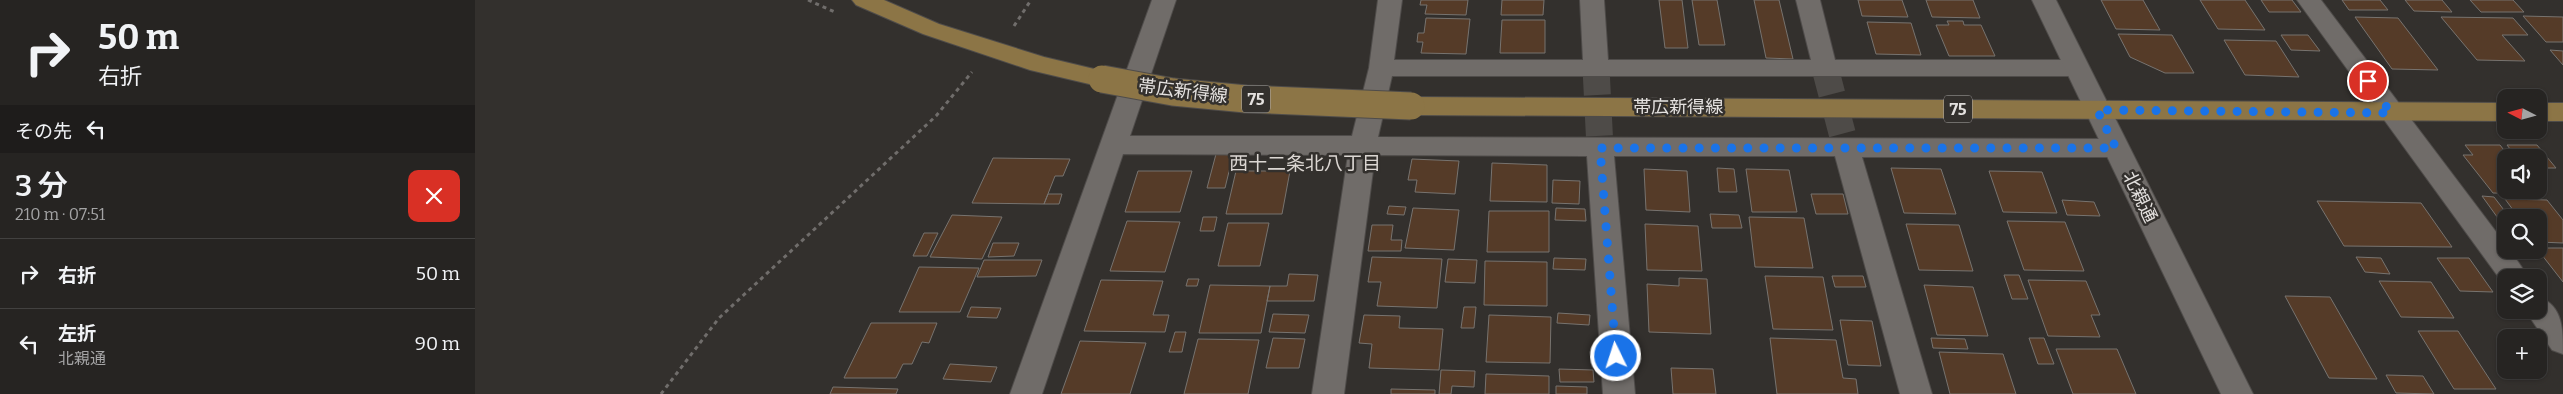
<!DOCTYPE html>
<html lang="ja">
<head>
<meta charset="utf-8">
<style>
	:root { --surface:#262422; --page:#32302f; --text:#f1f3f6; --muted:#a4a4a5; --line:#424140 }
	body { margin:0; font-family:Bitter,"Noto Sans JP",serif; background:var(--page); color:var(--text); height:100vh; display:flex; flex-direction:column; font-size:19px; white-space:nowrap }
	* { box-sizing:border-box; margin:0 }
	p { font-size:16px; color:var(--muted) }
	.icon { flex:none; width:28px; height:28px; fill:none; stroke:currentColor; stroke-width:2; stroke-linecap:round; stroke-linejoin:round }
	.map { position:relative; flex:1; overflow:hidden }
	.side { display:flex; flex-direction:column; background:var(--surface); width:475px }
	.side>* { flex:none }
	.hud { background:#262422; color:var(--text); overflow:hidden }
	.needle { width:32px; rotate:276deg }
	.fabs { position:absolute; left:2022px; top:89px; display:grid; gap:10px }
	.fabs a { display:grid; place-items:center; width:50px; height:50px; border-radius:10px; background:var(--surface); box-shadow:0 1px 4px #0004,0 0 0 1px var(--line); font-size:25px }
	.pin { position:absolute; display:grid; place-items:center; width:42px; height:42px; color:#fff; margin:-21px; border:2px solid #fff; border-radius:50%; box-shadow:0 1px 5px #0007 }
	.me { position:absolute; width:55px; margin:-28px; rotate:356deg; stroke-linejoin:round; filter:drop-shadow(0 0 4px #0008) }
	.turn { display:flex; align-items:center; gap:18px; height:105px; padding:0 15px; font-size:22px }
	.turn .icon { width:65px; height:65px; stroke-width:2.5 }
	.turn b { display:block; font-size:35px; line-height:42px }
	.then { display:flex; align-items:center; height:48px; padding:0 15px; background:#0003; gap:10px; font-size:19px }
	.round { display:grid; place-items:center; flex:none; width:52px; height:52px; border-radius:10px; background:var(--page) }
	.summary { display:flex; align-items:center; justify-content:space-between; height:85px; padding:0 15px }
	h1 { font-size:30px; font-weight:600; line-height:38px }
	ul { padding:0; list-style:none }
	li { display:flex; align-items:center; gap:15px; height:70px; padding:0 15px; border-top:1px solid var(--line) }
	li div { flex:1 }
	li b { display:block; font-size:19px }
	li em { font-style:normal }
	main { display:flex; flex:1; min-height:0 }
	.map>svg:first-child { display:block }
</style>
</head>
<body>
<main>
<section class="side">
<div class="hud">
<div class="turn"><svg class="icon" aria-label="right" viewBox="0 0 24 24"><path d="M7 20v-9h11M14 6l5 5-5 5"/></svg><div><b>50 m</b>右折</div></div>
<div class="then">その先<svg class="icon" aria-label="left" viewBox="0 0 24 24"><path d="M17 20v-9H6M10 6l-5 5 5 5"/></svg></div>
</div>
<div class="summary"><div><h1>3 分</h1><p>210 m · 07:51</p></div><a class="round" style="background:#d93025;color:#fff"><svg class="icon" aria-label="close" viewBox="0 0 24 24"><path d="M6 6l12 12M18 6L6 18"/></svg></a></div>
<ul>
<li><svg class="icon" aria-label="right" viewBox="0 0 24 24"><path d="M7 20v-9h11M14 6l5 5-5 5"/></svg><div><b>右折</b></div><em>50 m</em></li>
<li><svg class="icon" aria-label="left" viewBox="0 0 24 24"><path d="M17 20v-9H6M10 6l-5 5 5 5"/></svg><div><b>左折</b><p>北親通</p></div><em>90 m</em></li>
</ul>
</section>
<div class="map">
<svg width="2088" height="394" viewBox="0 0 2088 394">
	<rect width="100%" height="100%" fill="#33302d"/>
	<!-- building -->
	<path fill="#553b28" stroke="#77736f" d="M946,0h47l-2,15 -41,-1 2,-9h-7z
		M1027,0h42l-1,15h-42z
		M1184,0h23l6,48h-23z
		M1217,0h25l8,45h-26z
		M1279,0h25l14,59 -27,-1z
		M1383,0h44l6,17 -46,-1z
		M1451,0h47l7,18 -48,-1z
		M1626,0h42l17,30 -44,-1z
		M1725,0h45l20,30 -47,-1z
		M1786,0h31l9,12h-32z
		M1867,0h38l8,10h-39z
		M1930,0h37l10,12 -38,-1z
		M1995,0h43l11,12h-43z
		M2048,16l40,1v25h-17z
		M1880,17l43,1 40,52 -46,-1z
		M1966,17l72,1 15,17h-26l23,26 -48,-1z
		M951,18l44,1 -4,35 -45,-1 2,-11h-6l1,-9h6z
		M1027,20h43v33h-45z
		M1472,21h16l1,4h17l14,31h-46l-13,-31h13z
		M1392,22l44,1 10,32 -45,-1z
		M1643,34l54,1 22,38h-29l-35,-16z
		M1806,35h27l12,16 -29,-1z
		M1749,40l52,1 23,36 -54,-2z
		M2075,50l13,1v14z
		M1990,145h35l10,13h-4v32h30l3,4 -46,-1 -30,-38h10z
		M2032,145h30l19,23h-17v-10h-22z
		M741,154l17,1 -8,33h-18z
		M518,158l77,1 -7,17h-8l-11,28 -72,-1z
		M937,159l47,2 -4,33 -40,-2 2,-12h-9z
		M1017,163l55,2v37l-57,-1z
		M1242,168l17,1 3,23h-18z
		M1416,168l50,1 15,45 -52,-1z
		M1169,169l43,2 3,41 -44,-2z
		M1271,169l43,1 8,42h-45z
		M663,171h54l-12,41h-55z
		M761,171h54l-8,43h-56z
		M1514,171l53,1 15,41 -54,-1z
		M1078,180l27,1 -1,23 -27,-1z
		M573,194h14l-3,10h-15z
		M1336,194h32l5,20h-32z
		M2007,196l12,1 16,21h-4v3h-6z
		M2030,199l42,1 16,20v23l-24,-1v-24h-20z
		M1587,200l32,2 6,14 -33,-1z
		M1842,201l104,2 31,44 -108,-1z
		M914,206l17,1 -2,8 -17,-1z
		M938,208l46,2 -5,40 -49,-2z
		M1081,208l29,1 1,12 -31,-1z
		M1014,211h60v41h-62z
		M1235,214l29,1 3,13h-30z
		M477,215l50,2 -20,42 -52,-2z
		M728,217h14l-3,14h-14z
		M1274,217l55,1 9,50 -58,-1z
		M652,221l53,1 -15,50 -55,-1z
		M1532,221l58,1 19,49 -60,-1z
		M753,223h41l-9,43h-42z
		M1170,224l53,2 4,45 -55,-1z
		M1431,224l53,1 14,46 -54,-1z
		M897,225h21l-2,15h11l-1,11h-33z
		M449,233h14l-11,23h-14z
		M518,243h26l-5,13 -26,1z
		M2064,248h24v34l-25,-32z
		M897,257l70,2 -5,49 -60,-2 4,-24h-13z
		M1881,257l25,1 9,16 -25,-2z
		M1079,258l32,1 -1,11 -32,-1z
		M1962,258h32l24,34 -33,-1z
		M973,259l29,1 -2,23 -30,-1z
		M509,260h58l-6,16 -59,1z
		M1010,261l62,1v44l-63,-1z
		M444,267l60,1 -19,44h-61z
		M814,274l29,1 -4,26h-47l3,-15h17z
		M1529,275h15l9,24h-16z
		M1290,276l58,1 10,53 -60,-1z
		M1357,276h31l3,11h-31z
		M1204,278l28,1 4,55 -62,-2 -2,-48 32,2z
		M713,279h11l-2,7h-11z
		M626,280l62,1 -10,34h16l-4,17 -81,-1z
		M1553,280l58,1 14,34h-9l9,22 -52,-1z
		M1904,281l52,1 23,36 -53,-1z
		M735,285l60,1 -9,47h-62z
		M1449,285l49,2 15,49 -51,-1z
		M1810,296l45,1 47,82 -48,-1z
		M496,307l30,1 -4,10 -30,-1z
		M989,307h12l-2,21h-13z
		M1083,313l32,2 -1,10 -32,-2z
		M798,314l36,1 -4,18 -36,-1z
		M889,315l36,1 -1,12 44,1 -4,41 -70,-2 3,-24 -13,-1z
		M1014,315l62,2 -1,46 -64,-1z
		M1365,320l32,1 9,45 -33,-1z
		M396,323h66l-8,20 -7,-1 -10,22h-9l-7,14h-52z
		M1943,331h40l38,58h-42z
		M700,332h11l-4,20h-13z
		M798,338l32,1 -6,29h-33z
		M1295,338l66,2 7,38 13,1 2,15h-81z
		M1456,338l34,1 3,10 -35,-1z
		M1554,338h15l10,26h-16z
		M723,339l61,1 -11,54h-64z
		M605,341l66,2 -16,51h-69z
		M1581,349h61l19,45h-63z
		M1464,352l64,2 13,40h-66z
		M475,364l47,3 -6,15 -48,-3z
		M1196,368l42,1 3,25h-43z
		M1084,369l34,1 1,12h-34z
		M966,370l34,1 -1,16 -22,-1 -1,8h-12z
		M1011,374l63,2v18h-64z
		M1911,375l37,1 11,18 -38,-1z
		M1081,386l31,1v7h-31z
		M358,387l65,2 -2,5h-66z
		M916,389l44,1v4h-44z"/>
	<g fill="none" stroke-linecap="round" stroke-linejoin="round">
		<!-- street-tunnel -->
		<path stroke="#4e4b48" stroke-width="27" stroke-dasharray="27 14" stroke-linecap="butt" d="M1121,68l4,80
			M1350,68l21,80"/>
		<!-- street casing -->
		<g stroke="#4f4c4a" stroke-width="2">
			<path id="street" d="M677,0h24l-46,136h222l17,-68 9,-68h24l-8,60h189l-3,-60h24l4,60h203l-15,-60h24l15,60h242l9,2 3,6 -3,6 -9,2h-685l-14,61 738,2 9,2 4,7 -4,7 -9,2h-254l70,237h-32l-65,-238h-221l21,238h-32l-16,-238 -212,-1 -31,239h-32l36,-239 -225,-1 -81,240h-32z
				M1822,0h24l185,245v5h4l19,28h-23l-1,8z
				M2064,297c24,9 24,32 24,57l-11,-4 -27,-40h14z"/>
		</g>
		<!-- secondary casing -->
		<g stroke="#4f4c4a" stroke-width="2">
			<path id="secondary" d="M1557,0h24l197,394h-32z"/>
		</g>
		<!-- primary casing -->
		<g stroke="#4f4c4a" stroke-width="2">
			<path id="primary" d="M377,0h32l55,24 105,33 67,16 3,6 -3,6 -9,2 -72,-17 -107,-36 -67,-29z
				M936,97l1095,6v18l-1095,-6 -9,-3 -4,-6 4,-6z
				M2064,103h24v18h-24z"/>
		</g>
		<!-- path -->
		<path stroke="#706d6b" stroke-width="3" stroke-dasharray="4 4" stroke-linecap="butt" d="M333,0l29,13
			M539,26l17,-26
			M186,394l58,-76 217,-202 36,-44"/>
		<!-- street -->
		<use href="#street" fill="#706c69" fill-rule="evenodd"/>
		<!-- secondary -->
		<use href="#secondary" fill="#706c69" fill-rule="evenodd"/>
		<!-- primary -->
		<use href="#primary" fill="#8c7546" fill-rule="evenodd"/>
		<!-- primary-bridge casing -->
		<g stroke="#4f4c4a" stroke-width="29" stroke-linecap="butt">
			<path id="primary-bridge" d="M627,79l71,13 73,7 165,7"/>
		</g>
		<!-- primary-bridge -->
		<use href="#primary-bridge" stroke="#8c7546" stroke-width="27"/>
	</g>
	<g fill="none" stroke-linecap="round" stroke-linejoin="round">
		<!-- route -->
		<path stroke="#1a73e8" stroke-width="9" stroke-dasharray="0 16.2" d="M1141,356l-16,-208h516l-19,-38 294,3 -23,-32"/>
	</g>
	<g text-anchor="middle" dominant-baseline="central" stroke-width="5" stroke-linejoin="round" paint-order="stroke">
		<!-- shield labels -->
		<g fill="#33302d" stroke="#afacaa" stroke-width="1">
			<rect x="767" y="85.5" width="28" height="27" rx="4"/>
			<rect x="1469" y="95.5" width="28" height="27" rx="4"/>
		</g>
		<g font-size="16" font-weight="bold" fill="#e4e1df">
			<text x="781" y="99">75</text>
			<text x="1483" y="109">75</text>
		</g>
		<!-- street labels -->
		<g font-size="18" fill="#e4e1df" stroke="#33302d">
			<text transform="translate(708 91) rotate(7)">帯広新得線</text>
			<text x="1203" y="107">帯広新得線</text>
			<text transform="translate(1665 197) rotate(64)">北親通</text>
		</g>
		<!-- neighbourhood labels -->
		<g font-size="19" fill="#dbd6d2" stroke="#33302d">
			<text x="830" y="163">西十二条北八丁目</text>
		</g>
	</g>
</svg>
<div class="fabs">
<a><svg class="needle" viewBox="-14 -14 28 28"><path d="M0-13l5 13h-10z" fill="#e53935"/><path d="M0 13l5-13h-10z" fill="#a4a4a5"/></svg></a>
<a><svg class="icon" aria-label="sound" viewBox="0 0 24 24"><path d="M4 9h4l5-4v14l-5-4H4zM17 9q2 3 0 6"/></svg></a>
<a><svg class="icon" aria-label="search" viewBox="0 0 24 24"><circle cx="10" cy="10" r="6"/><path d="M15 15l6 6"/></svg></a>
<a><svg class="icon" aria-label="layers" viewBox="0 0 24 24"><path d="M12 4l9 5-9 5-9-5zM3 14l9 5 9-5"/></svg></a>
<a>+</a>
</div>
<div class="pin" style="left:1893px;top:81px;background:#d93025"><svg class="icon" aria-label="arrive" viewBox="0 0 24 24"><path d="M6 21V4h12l-3 4 3 4H6"/></svg></div>
<svg class="me" style="left:1141px;top:356px" viewBox="-20 -20 40 40"><circle r="17" fill="#1a73e8" stroke="#fff" stroke-width="3"/><path d="M0-11L8 9 0 5-8 9z" fill="#fff"/></svg>
</div>
</main>
</body>
</html>
